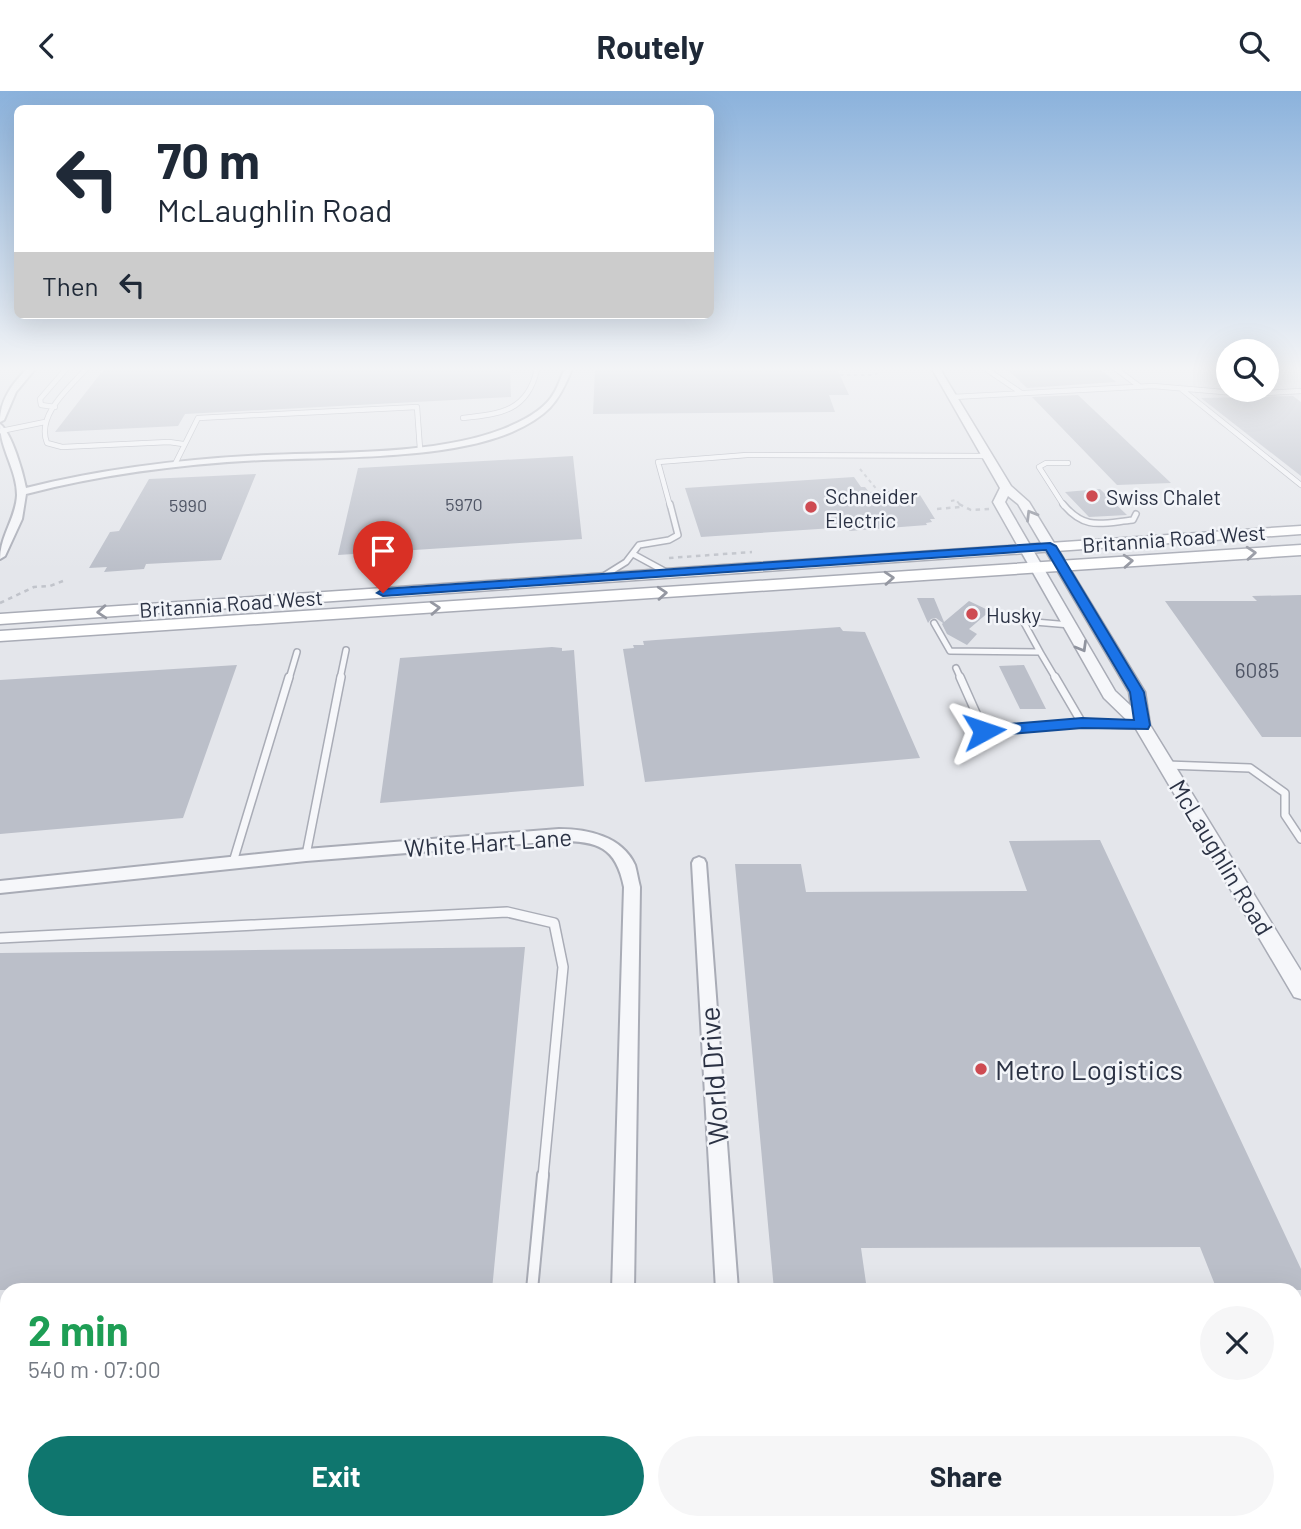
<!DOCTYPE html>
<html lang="en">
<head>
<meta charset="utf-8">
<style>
	:root { --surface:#fff; --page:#f6f6f7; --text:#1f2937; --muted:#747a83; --accent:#0f766e }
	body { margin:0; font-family:Barlow,sans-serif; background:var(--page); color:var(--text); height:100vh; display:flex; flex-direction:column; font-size:26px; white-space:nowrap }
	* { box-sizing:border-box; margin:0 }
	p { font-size:23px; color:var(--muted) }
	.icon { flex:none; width:38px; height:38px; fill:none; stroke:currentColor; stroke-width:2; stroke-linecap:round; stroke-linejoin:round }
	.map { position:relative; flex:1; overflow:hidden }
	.panel { position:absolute; left:0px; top:1192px; width:1302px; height:247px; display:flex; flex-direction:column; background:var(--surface); border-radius:21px 21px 0 0; box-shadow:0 7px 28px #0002 }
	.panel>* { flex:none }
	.hud { position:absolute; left:14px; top:14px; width:700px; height:214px; border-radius:10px; box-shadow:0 7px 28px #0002; background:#fff; color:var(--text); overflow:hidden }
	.fabs { position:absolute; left:1216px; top:248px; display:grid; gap:14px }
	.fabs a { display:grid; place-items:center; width:63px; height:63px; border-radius:50%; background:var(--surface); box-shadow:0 7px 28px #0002; font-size:35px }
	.pin { position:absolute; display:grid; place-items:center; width:60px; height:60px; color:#fff; margin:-72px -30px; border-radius:50% 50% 50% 0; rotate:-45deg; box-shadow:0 0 7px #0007 }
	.pin .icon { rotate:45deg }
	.me { position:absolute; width:77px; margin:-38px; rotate:85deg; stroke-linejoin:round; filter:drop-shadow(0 0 5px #0008) }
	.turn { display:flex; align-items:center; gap:24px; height:147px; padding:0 28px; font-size:32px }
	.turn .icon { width:91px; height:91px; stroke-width:2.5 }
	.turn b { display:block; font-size:49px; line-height:60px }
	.then { display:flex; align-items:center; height:66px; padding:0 28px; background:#0003; gap:14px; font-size:26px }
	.round { display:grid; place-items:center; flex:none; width:74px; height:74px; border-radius:37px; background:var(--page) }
	.head { display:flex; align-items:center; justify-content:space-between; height:119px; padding:0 28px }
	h1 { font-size:42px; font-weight:700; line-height:52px; color:#1e9e55 }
	.action { display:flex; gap:14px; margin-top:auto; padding:14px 28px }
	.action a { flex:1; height:80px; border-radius:42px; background:var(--accent); color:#fff; font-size:28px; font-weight:700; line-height:80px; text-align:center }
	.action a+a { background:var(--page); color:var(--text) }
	header { display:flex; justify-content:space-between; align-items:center; height:91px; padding:0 28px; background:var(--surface); font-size:32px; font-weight:700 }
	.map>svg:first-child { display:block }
</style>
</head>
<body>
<header><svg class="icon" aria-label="back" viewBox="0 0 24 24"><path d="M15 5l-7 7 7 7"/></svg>Routely<svg class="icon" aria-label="search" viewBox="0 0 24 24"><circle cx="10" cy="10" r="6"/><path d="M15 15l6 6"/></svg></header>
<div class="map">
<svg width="1301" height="1438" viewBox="0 0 1301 1438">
	<rect width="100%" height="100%" fill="#e4e6eb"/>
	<!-- building -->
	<path fill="#bbbfc9" d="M104,278h406l1,28 -326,17 -7,12 -123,6z
		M595,278h242l12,26h-20l6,17 -242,2z
		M1007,278h93l16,13 -89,6z
		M1078,304l93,88 -54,2 -85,-88z
		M1293,305l8,6v74l-100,-78z
		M573,365l9,83 -244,16 20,-87z
		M256,383l-35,86 -75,4 -2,5 -40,3 3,-5 -18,1 21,-36 9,-1 30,-52z
		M854,386l7,10h4l4,5 37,-2 8,6 6,-1 15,24h-5l2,3 -6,1 1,2 -78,6 -1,-4 -147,10 -16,-49z
		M1100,398l27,26 -38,2 -24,-25z
		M1301,504v142h-39l-97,-136h92l-5,-5z
		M917,507h17l10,24 25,-21 21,10 -21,18 8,5 -10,11 -20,-11 -5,-10 1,-1 -7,-5 -5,1 -3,4z
		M840,536l3,4 22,1 55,126 -275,24 -22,-133 11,-1 -1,-3h11l-1,-4 13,-1z
		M552,556l10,1v3l12,-1 10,136 -204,17 20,-145z
		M237,574l-54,153 -183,16v-154z
		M1024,574l22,44h-26l-21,-43z
		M1100,749l201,429v21h-84l-17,-43 -339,1 6,42h-93l-39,-426h66l5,28 221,-1 -18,-50z
		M525,856l-33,343h-492v-337z"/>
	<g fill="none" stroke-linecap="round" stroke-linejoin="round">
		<!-- service-far4 casing -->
		<g stroke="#a9acb6" stroke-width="6">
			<path id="service-far4" d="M86,278c-17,19 -50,46 -39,74l15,4 107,-5 14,2
				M986,278l34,23
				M1116,278l23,17
				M1180,297l121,97
				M953,306l200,-11 94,8 54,-3
				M55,316l-14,-2 -1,-6 26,-30
				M463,327c38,-4 65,-7 74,-49
				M1,340l44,-9
				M175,373l23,-46 219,-11 3,42
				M670,415l-12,-44 89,-7 240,1
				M1064,415l-25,-39 7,-4h22"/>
		</g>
		<!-- service-far3 casing -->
		<g stroke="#a9acb6" stroke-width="8">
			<path id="service-far3" d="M1063,413c22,27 39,19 70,16l3,-6
				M633,463l35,19
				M602,486l24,-15 13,-17 30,-5 9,-5 -8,-31
				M934,532l16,28 90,1 16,27
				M1040,561l-17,-31 47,4
				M956,577l5,11
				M289,588l8,-27
				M340,588l6,-29"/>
		</g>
		<!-- service-far2 casing -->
		<g stroke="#a9acb6" stroke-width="10">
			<path id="service-far2" d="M960,586l24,54 98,-8 56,2
				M1055,586l27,46
				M1167,674l83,3 35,25v22l16,24
				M306,764l35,-178
				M233,771l56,-185"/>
		</g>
		<!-- service-far1 casing -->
		<g stroke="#a9acb6" stroke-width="12">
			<path id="service-far1" d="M0,847l507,-26 47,11 9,44 -20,210"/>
		</g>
		<!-- service casing -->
		<g stroke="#a9acb6" stroke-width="14">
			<path id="service" d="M532,1199l11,-115
				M509,1438l1,-6"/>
		</g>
		<!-- minor casing -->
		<g stroke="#a9acb6" stroke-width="4">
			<path id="minor" d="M27,278h8l-19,23 -12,28 -4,2c0,-22 12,-38 27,-53z
				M565,278h7c-14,35 -25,47 -60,63 -65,28 -177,25 -249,28 -80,4 -159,14 -237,34l-4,25 -17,37 -5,3c0,-23 16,-41 17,-64 0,-25 -17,-46 -17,-71 12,9 23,49 26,64 79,-20 159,-29 241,-33 72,-3 169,0 236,-26 18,-7 42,-19 51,-36 5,-8 7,-17 11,-24z
				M559,738c28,0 63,7 76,36 2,7 3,15 5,22l-6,403h-22l12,-403c-8,-40 -26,-46 -65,-46l-253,20 -306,32v-12l306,-32z
				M699,766l5,2 2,4 32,427h-22l-24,-427 2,-4z
				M1295,1310h6v22h-6z
				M604,1432h24v6h-24z"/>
		</g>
		<!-- tertiary casing -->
		<g stroke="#a9acb6" stroke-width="3">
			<path id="tertiary" d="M932,278h8l71,117 18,16 116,190 5,33 151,246v28l-7,-2 -158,-268 -32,-31 -111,-196 7,-14zM1008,405l10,8 111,188 2,14 -16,-15 -110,-189z"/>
		</g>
		<!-- secondary casing -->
		<g stroke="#a9acb6" stroke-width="3">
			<path id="secondary" d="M1301,435v8l-1301,90v-10z
				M1301,454v10l-1301,86v-10z"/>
		</g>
		<!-- path-far1 -->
		<path stroke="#c1c4cb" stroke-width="2" stroke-dasharray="3.5 3.5" stroke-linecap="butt" d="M840,284h34l6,-3 -1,-3
			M860,378l18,22
			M951,410l5,-1 5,6"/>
		<!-- path -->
		<path stroke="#c1c4cb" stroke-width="2.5" stroke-dasharray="4.5 4.5" stroke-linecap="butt" d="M959,413l12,6 19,-1
			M937,418l23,-2
			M669,467l83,-6
			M0,512l34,-16 16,-1 13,-5"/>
		<!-- service-far4 -->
		<use href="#service-far4" stroke="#f6f7fa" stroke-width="4.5"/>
		<!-- service-far3 -->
		<use href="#service-far3" stroke="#f6f7fa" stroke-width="5"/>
		<!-- service-far2 -->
		<use href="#service-far2" stroke="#f6f7fa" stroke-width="7"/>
		<!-- service-far1 -->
		<use href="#service-far1" stroke="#f6f7fa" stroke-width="9"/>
		<!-- service -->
		<use href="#service" stroke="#f6f7fa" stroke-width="10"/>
		<!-- minor -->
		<use href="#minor" fill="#f6f7fa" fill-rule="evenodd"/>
		<!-- tertiary -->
		<use href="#tertiary" fill="#f6f7fa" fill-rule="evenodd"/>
		<!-- secondary -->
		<use href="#secondary" fill="#fff" fill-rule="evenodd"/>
	</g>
	<!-- one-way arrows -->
	<defs><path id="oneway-chevron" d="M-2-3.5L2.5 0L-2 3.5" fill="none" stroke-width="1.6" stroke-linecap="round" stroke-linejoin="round" transform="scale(1.75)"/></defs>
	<g stroke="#90949f">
		<use href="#oneway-chevron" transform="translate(1031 424) rotate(-121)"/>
		<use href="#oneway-chevron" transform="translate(1082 556) rotate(60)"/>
	</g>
	<g stroke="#9598a2">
		<use href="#oneway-chevron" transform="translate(1251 462) rotate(-4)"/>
		<use href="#oneway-chevron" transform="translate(1128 470) rotate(-4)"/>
		<use href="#oneway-chevron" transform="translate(889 487) rotate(-4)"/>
		<use href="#oneway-chevron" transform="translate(662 502) rotate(-4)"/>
		<use href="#oneway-chevron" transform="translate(435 517) rotate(-4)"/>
		<use href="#oneway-chevron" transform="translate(102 521) rotate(176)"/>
	</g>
	<!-- sky -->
	<linearGradient id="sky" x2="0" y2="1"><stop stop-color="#8bb2dc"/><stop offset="0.58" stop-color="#f3f4f6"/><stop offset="1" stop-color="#f3f4f6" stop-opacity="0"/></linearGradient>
	<rect width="1301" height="479" fill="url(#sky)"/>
	<!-- route -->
	<path fill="#1a73e8" stroke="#114b97" stroke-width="2" d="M1050,452l6,3 88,146 6,33 -2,4 -66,-1 -98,8 -7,-5 7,-5 98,-8 52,2 -4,-28 -84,-142 -663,46 -6,-3 6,-4z"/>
	<!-- markers -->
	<g fill="#ce4b52" stroke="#f3f5f9" stroke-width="2.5">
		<circle cx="1092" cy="405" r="7"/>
		<circle cx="811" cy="416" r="7"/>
		<circle cx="972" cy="523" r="7"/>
		<circle cx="981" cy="978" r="7"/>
	</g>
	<g text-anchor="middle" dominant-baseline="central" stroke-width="5" stroke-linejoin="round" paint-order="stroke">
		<!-- far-number labels -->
		<g font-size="18" fill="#4f5565">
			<text x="464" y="413">5970</text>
			<text x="188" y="414">5990</text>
		</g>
		<!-- far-poi labels -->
		<g font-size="21" fill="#2b3244" stroke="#f3f5f9" text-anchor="start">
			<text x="825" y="404">Schneider<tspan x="825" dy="24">Electric</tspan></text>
			<text x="1106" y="405">Swiss Chalet</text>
			<text x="986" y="523">Husky</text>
		</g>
		<!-- far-street labels -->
		<g font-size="21" fill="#2b3244" stroke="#f3f5f9">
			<text transform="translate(1174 447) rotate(-4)">Britannia Road West</text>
			<text transform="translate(231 512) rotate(-4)">Britannia Road West</text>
		</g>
		<!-- number labels -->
		<g font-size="21" fill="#4f5565">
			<text x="1257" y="578">6085</text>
		</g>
		<!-- street labels -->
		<g font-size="24" fill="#2b3244" stroke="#f3f5f9">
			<text transform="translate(488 751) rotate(-4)">White Hart Lane</text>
			<text transform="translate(1222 766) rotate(59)">McLaughlin Road</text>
		</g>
		<!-- near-poi labels -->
		<g font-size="28" fill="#2b3244" stroke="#f3f5f9" text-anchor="start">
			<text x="995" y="978">Metro Logistics</text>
		</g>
		<!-- near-street labels -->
		<g font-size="28" fill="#2b3244" stroke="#f3f5f9">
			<text transform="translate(713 985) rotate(-94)">World Drive</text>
		</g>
	</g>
</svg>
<div class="fabs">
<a><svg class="icon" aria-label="search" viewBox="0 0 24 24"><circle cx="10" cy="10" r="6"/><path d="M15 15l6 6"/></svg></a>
</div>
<div class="pin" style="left:383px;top:502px;background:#d93025"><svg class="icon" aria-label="arrive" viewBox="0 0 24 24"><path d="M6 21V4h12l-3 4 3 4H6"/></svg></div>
<svg class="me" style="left:984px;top:640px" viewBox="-20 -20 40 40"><path d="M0-17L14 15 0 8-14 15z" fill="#1a73e8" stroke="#fff" stroke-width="4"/></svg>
<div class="hud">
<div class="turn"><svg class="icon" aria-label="left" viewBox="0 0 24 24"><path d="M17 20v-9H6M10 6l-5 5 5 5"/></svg><div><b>70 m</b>McLaughlin Road</div></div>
<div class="then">Then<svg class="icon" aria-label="left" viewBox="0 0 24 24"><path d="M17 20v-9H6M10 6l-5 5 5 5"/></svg></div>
</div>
<section class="panel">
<div class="head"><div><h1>2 min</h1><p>540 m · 07:00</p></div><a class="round"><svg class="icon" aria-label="close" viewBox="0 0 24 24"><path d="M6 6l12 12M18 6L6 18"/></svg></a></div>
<div class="action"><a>Exit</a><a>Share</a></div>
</section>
</div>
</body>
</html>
